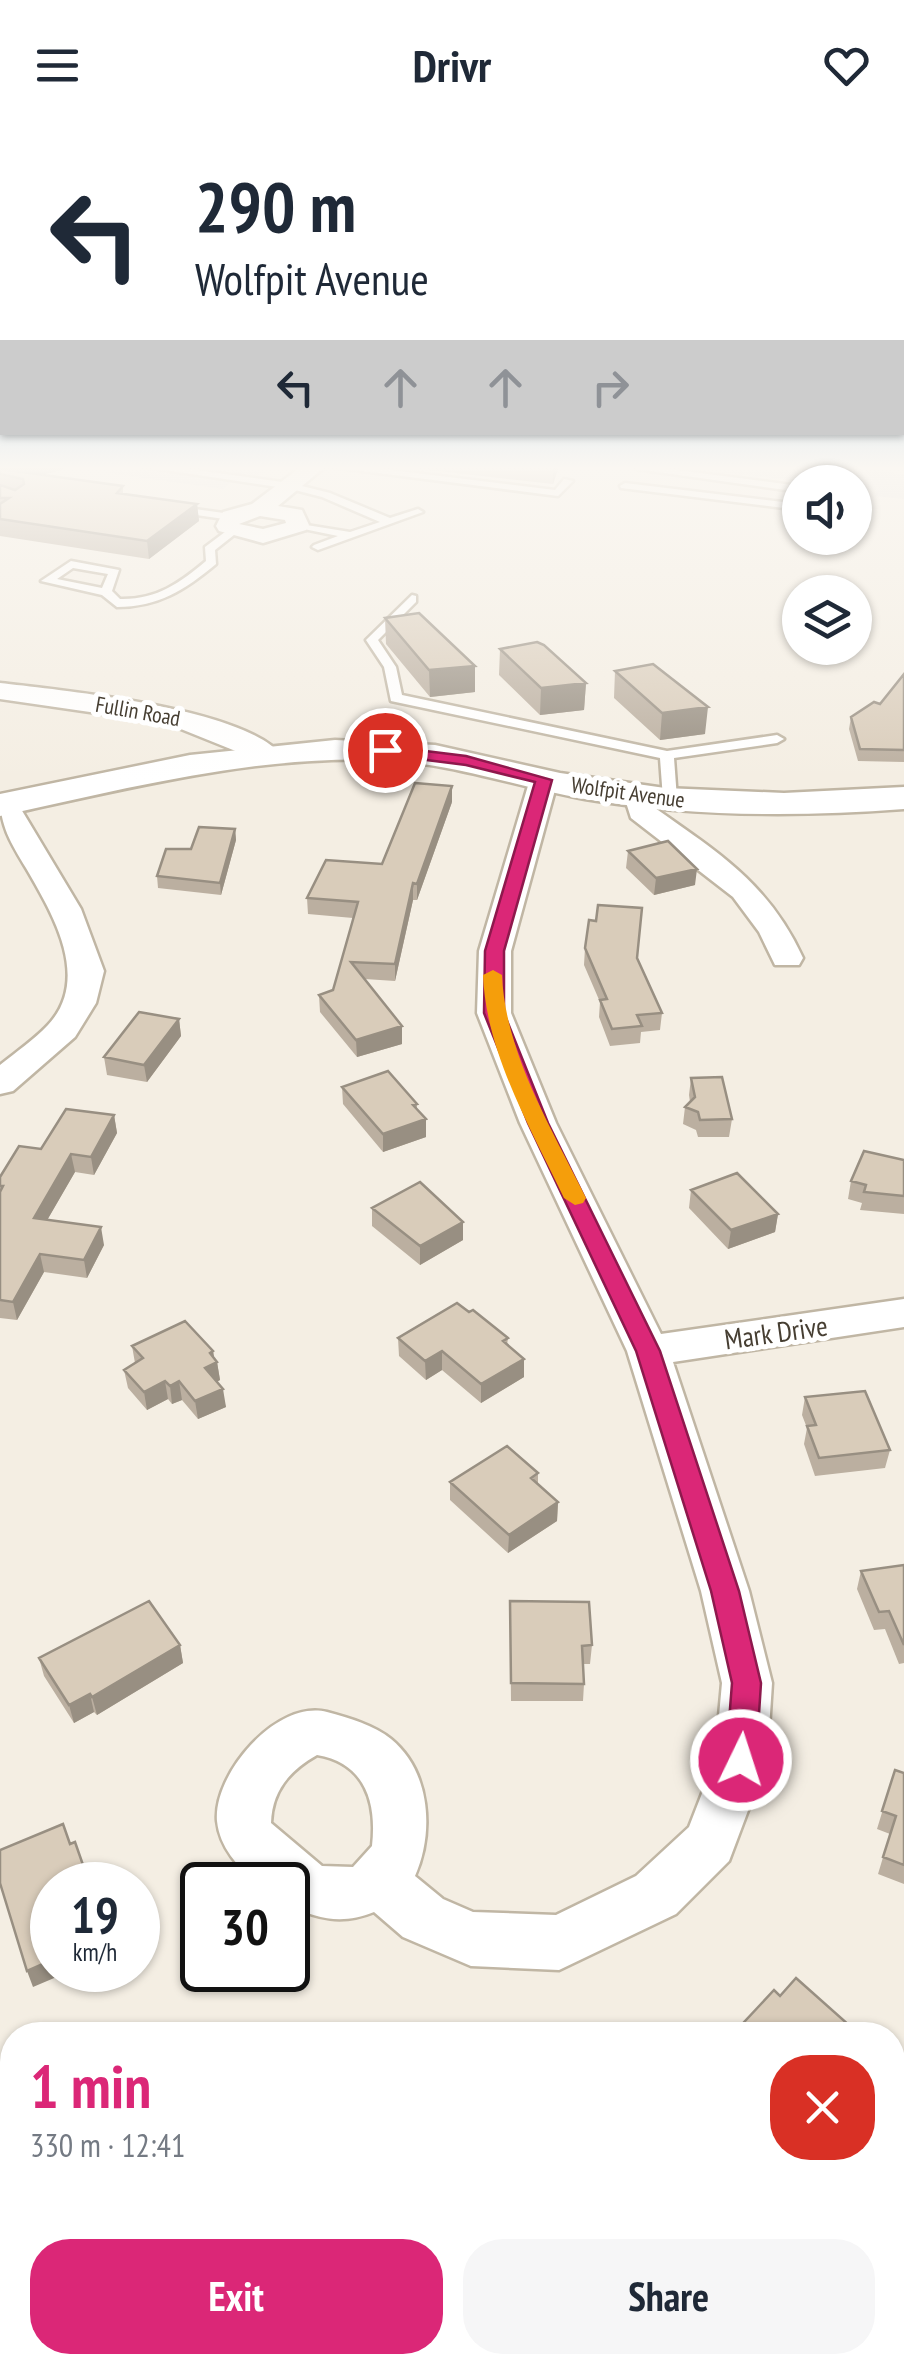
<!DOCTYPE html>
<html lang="en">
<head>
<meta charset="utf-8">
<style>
	:root { --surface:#fff; --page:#f6f6f7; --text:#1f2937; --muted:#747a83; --accent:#db2777 }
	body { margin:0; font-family:"PT Sans Narrow",sans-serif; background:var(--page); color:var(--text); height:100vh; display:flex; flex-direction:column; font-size:38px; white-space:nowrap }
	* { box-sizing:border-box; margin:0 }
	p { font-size:32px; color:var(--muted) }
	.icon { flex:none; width:55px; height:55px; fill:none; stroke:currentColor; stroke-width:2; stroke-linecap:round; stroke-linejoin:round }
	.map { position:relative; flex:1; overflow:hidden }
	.drawer { position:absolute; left:0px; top:1892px; width:905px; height:352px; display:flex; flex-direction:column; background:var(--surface); border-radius:40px 40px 0 0; box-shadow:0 2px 8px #0004 }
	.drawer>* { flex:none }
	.hud { position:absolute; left:0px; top:0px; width:905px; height:305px; box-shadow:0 2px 8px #0004; background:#fff; color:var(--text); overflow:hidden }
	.fabs { position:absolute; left:782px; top:335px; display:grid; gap:20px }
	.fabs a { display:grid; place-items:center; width:90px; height:90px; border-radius:50%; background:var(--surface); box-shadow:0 2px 8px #0004; font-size:50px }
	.speed { position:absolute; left:30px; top:1732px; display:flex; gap:20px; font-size:50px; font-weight:700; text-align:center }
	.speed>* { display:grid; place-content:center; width:130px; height:130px; border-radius:50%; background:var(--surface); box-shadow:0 2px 8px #0004; line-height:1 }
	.speed small { font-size:25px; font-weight:400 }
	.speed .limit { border:5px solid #111; border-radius:15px; background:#fff; color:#111 }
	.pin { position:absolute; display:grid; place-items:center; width:85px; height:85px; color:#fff; margin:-42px; border:5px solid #fff; border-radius:50%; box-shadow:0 2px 10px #0007 }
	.me { position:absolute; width:110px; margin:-55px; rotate:4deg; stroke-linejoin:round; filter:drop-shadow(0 0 8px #0008) }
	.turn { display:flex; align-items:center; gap:35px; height:210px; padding:0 30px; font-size:45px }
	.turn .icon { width:130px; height:130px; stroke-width:2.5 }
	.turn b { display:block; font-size:70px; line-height:85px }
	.lanes { display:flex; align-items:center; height:95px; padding:0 30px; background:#0003; justify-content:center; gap:50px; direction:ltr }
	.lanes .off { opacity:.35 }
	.round { display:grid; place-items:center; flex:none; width:105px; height:105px; border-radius:40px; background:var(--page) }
	.head { display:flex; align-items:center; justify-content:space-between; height:170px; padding:0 30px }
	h1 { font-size:60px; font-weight:800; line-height:75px; color:var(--accent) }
	.primary-button { display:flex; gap:20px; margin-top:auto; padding:20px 30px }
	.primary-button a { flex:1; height:115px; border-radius:40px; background:var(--accent); color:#fff; font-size:40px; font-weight:800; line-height:115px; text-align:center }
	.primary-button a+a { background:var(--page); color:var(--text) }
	header { display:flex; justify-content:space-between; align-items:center; height:130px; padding:0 30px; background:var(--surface); font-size:45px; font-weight:800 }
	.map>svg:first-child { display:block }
</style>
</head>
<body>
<header><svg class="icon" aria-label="menu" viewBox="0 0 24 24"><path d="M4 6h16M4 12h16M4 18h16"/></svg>Drivr<svg class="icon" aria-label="heart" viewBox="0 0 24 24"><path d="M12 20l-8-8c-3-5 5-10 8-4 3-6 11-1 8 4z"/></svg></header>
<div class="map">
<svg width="904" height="2243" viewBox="0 0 904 2243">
	<rect width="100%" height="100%" fill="#f4eee3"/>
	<!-- parking -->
	<path fill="#e3e0dc" d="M108,336h163l-14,11 -17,-1 -17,13 -115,-16 7,-5z
		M663,336h187l54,9v24l-29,-3 2,-6 -22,-2v-6h-45z"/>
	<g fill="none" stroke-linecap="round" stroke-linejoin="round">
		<!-- service casing -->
		<g stroke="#c0b6a4" stroke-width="5">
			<path id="service" d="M138,336h28l124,17 40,10 60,25 28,-9 5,3 -105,38 -6,-3 2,-2 24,-9 -44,-9v-4l56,9 30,-10 -58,-25 -31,-8z
				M323,336h35l197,24 9,-11 9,2 -15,15z
				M645,336l155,20v6l-164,-23z
				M625,353l175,21v6l-179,-22 -1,-2z
				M173,376l58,8 5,3 -5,3 -62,-9v-4z
				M229,399l10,2 -24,19 1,14c-31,26 -58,43 -99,43l-15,-12 -61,-14 30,-20 48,9 -7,21 8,8c36,1 60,-16 86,-38l-1,-14zM73,438l35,6 -6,14 -45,-9z
				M412,465l4,1v6l-38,38 18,27 6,28 265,56 110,-16 7,4 -7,4 -103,15 3,41 -7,4 -7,-4 -3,-41 -269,-57 -7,-34 -18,-27z"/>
		</g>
		<!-- minor casing -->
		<g stroke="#c0b6a4" stroke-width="5">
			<path id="minor" d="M302,336h24l-48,40 24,4 7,15 -3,5 -43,13 -44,-12 -3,-5 7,-14 29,-8zM260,386l25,4 1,3 -23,6 -24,-5z
				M0,553c60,7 246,25 282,73l-14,8 -102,-41 -166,-24z
				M544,641l10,2 4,6 -47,172v62l45,110 105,211 243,-35v28l-231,35 76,229 23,92 -5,77 -38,101 -53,53 -117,56 -88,-4 -68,-29 -29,-25c-32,13 -56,7 -86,-7v-20h-30c-19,-18 -38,-36 -41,-64 -4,-47 60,-122 110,-109 22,6 47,13 64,27 40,33 43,94 24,137l28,23 30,13 83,3 80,-39 53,-49 26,-67 7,-77 -21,-92 -74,-240 -107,-228 -43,-110 2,-62 51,-172 4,-6zM317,1625c48,8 60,47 55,91l-19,21 -31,-1 -51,-43c1,-32 18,-52 46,-68z
				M638,657l10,3 7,18c64,45 114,76 148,150l-4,7h-24l-16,-33 -26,-35 -102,-79 -7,-22 4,-6z
				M4,665l10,3 4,6 63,105 23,62 -8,32 -21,34 -62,54 -13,3v-29c16,-13 34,-25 48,-40 44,-47 4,-112 -22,-157 -15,-25 -26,-42 -26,-72z"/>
		</g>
		<!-- tertiary casing -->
		<g stroke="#c0b6a4" stroke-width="5">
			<path id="tertiary" d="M335,610l100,5 125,28 105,15 119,5 120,-6v22c-107,8 -213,8 -319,-10 -67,-12 -133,-36 -202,-39 -129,-5 -258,29 -383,56v-22l190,-39z"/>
		</g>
		<!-- service -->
		<use href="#service" fill="#fff" fill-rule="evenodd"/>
		<!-- minor -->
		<use href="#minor" fill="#fff" fill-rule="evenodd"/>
		<!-- tertiary -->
		<use href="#tertiary" fill="#fff" fill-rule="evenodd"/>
	</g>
	<!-- wall -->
	<path fill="#bbafa0" d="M0,336h75l-33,9 81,11v8l74,10 2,17 -50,38 -149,-23z
		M394,336h165l-6,18z
		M385,488l90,74 -45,5 -44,-53z
		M500,519l86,34 -2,27 -44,5 -41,-40z
		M615,541l90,63 -45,6 -46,-42z
		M904,544v88l-46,-1 -9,-32 2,-12 29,-13z
		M452,672l-35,98h-4l-18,81 -30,-2 37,65 -45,13 -37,-45 -1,-17 14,-5 20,-72 -45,-4 -1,-16 75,-34z
		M235,699l1,11 -15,55 -63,-7 -1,-12 34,-27z
		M628,721l67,34 -41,10 -28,-27z
		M585,818l52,10 25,55 -2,17 -19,2 -1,11 -30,3 -11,-29 1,-15 -16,-37z
		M179,889l2,17 -34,46 -40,-7 -3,-18z
		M691,948l41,41 -3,18h-31l-2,-7 -13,-6 2,-17 5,-5 -1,-7z
		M342,957l75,17v5l9,10v18l-43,15 -40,-48z
		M114,985l3,18 -23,42 -19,-3 -28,48 57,25 -17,33 -43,-6 -27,48 -17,-2v-141l41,-28z
		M904,1030v54l-44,-4 2,-7 -14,-4 3,-18z
		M691,1060l87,24 -3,18 -47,17 -39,-41z
		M372,1078l91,14v18l-43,25 -48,-39z
		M469,1182l39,26 -1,7 17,32 -43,26 -39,-33 -16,10 -27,-24 -1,-18z
		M132,1216l81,5 1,7 3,4 3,18 -3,2 9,25 -28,12 -16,-19 -10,4 -4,-5 -21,11 -19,-22 -4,-18 11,-7z
		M805,1267l85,53 -5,18 -70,8 -11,-32 3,-16 -5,-13z
		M538,1343v12l20,17 -1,19 -49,32 -58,-53v-18z
		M904,1435v98l-5,1 -14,-35 -11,1 -17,-41 4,-18z
		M510,1471l82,44 -2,19h-7l1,20 -1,17h-72z
		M180,1515l3,18 -86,52 -3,-3 -20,11 -30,-47 -5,-18z
		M895,1640l9,3v111l-26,-10 12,-40 -13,-5z
		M904,2023v25l-7,-8z
		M593,2232h174l-17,11h-152z"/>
	<!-- shaded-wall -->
	<path fill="#988f82" d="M7,336h68l-52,14 -23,-12z
		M553,336h6l-6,18z
		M197,374l2,17 -50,38 -2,-18z
		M475,536v26l-45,5 -1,-27z
		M586,553l-2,27 -44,5 1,-27z
		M708,577l-3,27 -45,6 2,-27z
		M452,656v16l-35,98v-16z
		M235,699l1,11 -15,55 -1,-12z
		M697,739l-2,16 -41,10 2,-17z
		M413,753v17l-18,81v-17z
		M179,889l2,17 -34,46 -3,-17z
		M402,896v18l-45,13 -1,-17z
		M114,985l3,18 -23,42 -3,-18z
		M426,989v18l-43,15v-18z
		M71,1024l4,18 -37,64 -4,-18z
		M778,1084l-3,18 -47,17 3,-19z
		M463,1092v18l-43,25v-19z
		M101,1097l3,18 -17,33 -3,-18z
		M40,1124l4,18 -27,48 -4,-18z
		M213,1221l2,12 2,-1 3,18 -12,6 -3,-18 5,-15z
		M442,1221v19l-16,10 -1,-19z
		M524,1229v18l-43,26v-19z
		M165,1251l3,18 -21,11 -3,-18z
		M179,1251l3,19 -10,4 -2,-18z
		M223,1259l3,18 -28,12 -3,-18z
		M558,1372l-1,19 -49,32 1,-18z
		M180,1515l3,18 -86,52 -5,-18z
		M90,1564l4,18 -20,11 -5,-18z
		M52,1830v10h21l-40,17 -6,-16z
		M12,2116v30l-12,13v-30z
		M747,2232h20l-17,11h-11z"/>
	<!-- building -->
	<path fill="#d9ccba" stroke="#988f82" stroke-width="2.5" d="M0,339l123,17 -6,7 80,11 -50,37 -147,-22v-15l9,-6h-9v-13l15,5 9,-6 -1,-5 -23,-5z
		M419,483l56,53 -46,4 -44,-52z
		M537,512l7,3 42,38 -45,5 -41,-39z
		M653,534l55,43 -46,6 -47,-42z
		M904,544v76l-44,-1 -9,-32 23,-15 6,2z
		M415,653l37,3 -35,98 -4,-1 -18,81 -44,-2 51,64 -46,14 -37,-45 14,-5 25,-88 -51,-4 19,-38 56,4z
		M199,697l36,2 -15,54 -63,-7 9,-27h25z
		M668,711l29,28 -41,9 -28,-27z
		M598,775l44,3 -5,50 25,55 -25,2 5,11 -30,3 -12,-29 7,-1 -22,-51 4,-28 7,1z
		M139,882l40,7 -35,46 -40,-8z
		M388,941l29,33 -4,1 13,14 -43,15 -41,-47z
		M722,947l10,42 -32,1 -2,-8 -13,-5 10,-10 -4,-19z
		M66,979l48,6 -23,42 -20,-3 -37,64 67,9 -17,33 -44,-6 -27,48 -13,-2v-108l3,-6h-3v-9l19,-31 22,3z
		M864,1021l40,9v36l-40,-4 2,-7 -15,-4z
		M737,1043l41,41 -47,16 -40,-40z
		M420,1052l43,40 -43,24 -48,-38z
		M457,1173l12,9 4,-2 35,28 -5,3 21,18 -43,25 -39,-33 -17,10 -27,-23z
		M185,1191l28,30 -3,2 7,9 -12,6 18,21 -28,12 -16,-20 -9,5 -5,-5 -21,11 -20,-22 19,-12 -11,-12z
		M865,1261l25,59 -71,8 -12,-32 9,-1 -11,-28z
		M507,1316l31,27 -7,5 27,24 -49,33 -59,-53z
		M904,1435v80l-15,-34 -10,1 -18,-41z
		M149,1471l31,44 -88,52 -2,-3 -21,11 -30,-47z
		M510,1471l79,1 3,43 -10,1 2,38 -73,-1z
		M895,1640l9,3v92l-21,-8 13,-41 -14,-5z
		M63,1694l7,20 5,-2 15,43h-38v75l-25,11 -27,-88v-33z
		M796,1848l63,56 -1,1h-126l42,-45 6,6z
		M8,1962l4,4v150l-12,13v-159z
		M137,2232h61l7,11h-79z
		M605,2232h146l2,3 -13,8h-130z"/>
	<!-- sky -->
	<linearGradient id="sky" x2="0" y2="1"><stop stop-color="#87c0ee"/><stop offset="0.52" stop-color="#faf7f2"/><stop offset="1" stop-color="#faf7f2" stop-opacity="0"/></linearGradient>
	<rect width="904" height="650" fill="url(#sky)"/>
	<!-- route -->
	<path fill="#db2777" stroke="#8e194d" stroke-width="2.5" d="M385,616l81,10 86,24 -48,171v62l44,110 112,228 79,240 22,92 -5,77 -4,9 -11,4 -11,-4 -4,-9 6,-77 -21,-92 -75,-240 -108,-228 -44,-110 1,-62 50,-169 -69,-17 -87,-11 -2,-4z"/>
	<!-- slow -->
	<path fill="#f59e0b" d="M493,840l9,5c3,78 50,154 84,223l-3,5 -8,2 -11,-7c-33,-69 -78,-145 -81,-223z"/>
	<g text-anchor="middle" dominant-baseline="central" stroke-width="10" stroke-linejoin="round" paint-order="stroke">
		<!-- far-street labels -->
		<g font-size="22" fill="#463e32" stroke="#fff">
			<text transform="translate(138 581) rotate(10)">Fullin Road</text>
			<text transform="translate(628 662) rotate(8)">Wolfpit Avenue</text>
		</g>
		<!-- street labels -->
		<g font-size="28" fill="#463e32" stroke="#fff">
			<text transform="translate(776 1202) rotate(-8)">Mark Drive</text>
		</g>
	</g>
</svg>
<div class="fabs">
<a><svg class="icon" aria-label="sound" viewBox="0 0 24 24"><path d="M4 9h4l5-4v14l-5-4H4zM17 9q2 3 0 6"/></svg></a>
<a><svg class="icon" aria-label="layers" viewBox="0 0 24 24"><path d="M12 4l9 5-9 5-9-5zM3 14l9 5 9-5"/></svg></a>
</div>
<div class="speed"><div>19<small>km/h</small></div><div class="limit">30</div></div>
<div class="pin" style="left:385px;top:620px;background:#d93025"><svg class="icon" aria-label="arrive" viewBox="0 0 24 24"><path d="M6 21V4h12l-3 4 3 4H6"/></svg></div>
<svg class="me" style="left:741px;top:1630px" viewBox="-20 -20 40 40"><circle r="17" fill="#db2777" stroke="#fff" stroke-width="3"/><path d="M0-11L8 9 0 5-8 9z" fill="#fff"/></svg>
<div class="hud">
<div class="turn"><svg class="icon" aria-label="left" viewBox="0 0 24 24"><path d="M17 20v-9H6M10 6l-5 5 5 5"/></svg><div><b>290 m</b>Wolfpit Avenue</div></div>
<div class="lanes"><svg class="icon" aria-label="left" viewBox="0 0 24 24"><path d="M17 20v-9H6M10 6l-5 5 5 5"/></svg><svg class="icon off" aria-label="ahead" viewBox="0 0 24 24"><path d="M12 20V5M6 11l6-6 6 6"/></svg><svg class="icon off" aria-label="ahead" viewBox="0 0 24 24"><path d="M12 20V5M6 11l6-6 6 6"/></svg><svg class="icon off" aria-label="right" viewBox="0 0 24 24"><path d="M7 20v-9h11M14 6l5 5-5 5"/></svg></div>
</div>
<section class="drawer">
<div class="head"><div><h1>1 min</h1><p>330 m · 12:41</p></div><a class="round" style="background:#d93025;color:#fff"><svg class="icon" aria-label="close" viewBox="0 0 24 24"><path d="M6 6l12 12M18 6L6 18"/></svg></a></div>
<div class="primary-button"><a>Exit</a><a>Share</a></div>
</section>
</div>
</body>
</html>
